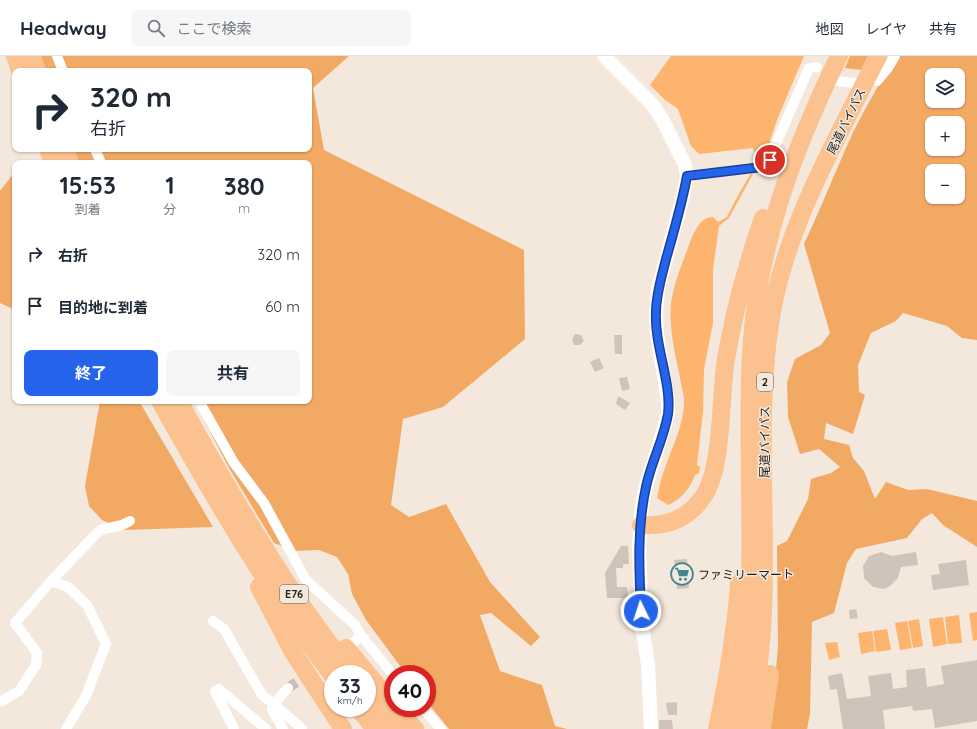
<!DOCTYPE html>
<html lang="ja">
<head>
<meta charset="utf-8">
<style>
	:root { --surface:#fff; --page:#f6f6f7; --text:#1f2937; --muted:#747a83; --line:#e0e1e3; --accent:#2563eb }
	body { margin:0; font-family:Quicksand,"Noto Sans JP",sans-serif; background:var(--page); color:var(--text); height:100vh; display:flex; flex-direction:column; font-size:15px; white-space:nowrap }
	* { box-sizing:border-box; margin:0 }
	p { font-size:13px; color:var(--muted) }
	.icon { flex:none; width:22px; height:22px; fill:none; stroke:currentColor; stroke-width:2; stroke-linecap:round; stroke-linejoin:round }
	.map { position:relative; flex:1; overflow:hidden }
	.details { position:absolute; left:12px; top:104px; width:300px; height:244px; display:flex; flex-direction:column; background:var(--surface); border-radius:8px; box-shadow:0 1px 3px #0004 }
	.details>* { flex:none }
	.banner { position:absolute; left:12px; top:12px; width:300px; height:84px; border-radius:8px; box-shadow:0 1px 3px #0004; background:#fff; color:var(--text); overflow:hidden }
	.controls { position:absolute; left:925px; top:12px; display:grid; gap:8px }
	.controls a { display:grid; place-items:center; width:40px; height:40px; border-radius:8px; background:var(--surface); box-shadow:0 1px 3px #0004; font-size:20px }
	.speed { position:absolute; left:324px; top:609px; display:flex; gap:8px; font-size:20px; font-weight:700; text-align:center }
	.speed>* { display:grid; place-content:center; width:52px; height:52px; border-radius:50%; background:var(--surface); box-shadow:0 1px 3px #0004; line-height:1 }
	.speed small { font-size:10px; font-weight:400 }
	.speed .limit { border:6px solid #d22; background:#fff; color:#111 }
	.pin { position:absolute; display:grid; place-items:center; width:34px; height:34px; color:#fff; margin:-17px; border:2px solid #fff; border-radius:50%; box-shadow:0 1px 4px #0007 }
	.me { position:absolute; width:44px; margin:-22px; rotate:356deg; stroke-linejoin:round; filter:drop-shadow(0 0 3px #0008) }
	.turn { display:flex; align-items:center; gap:14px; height:84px; padding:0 12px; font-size:18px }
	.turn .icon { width:52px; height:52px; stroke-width:2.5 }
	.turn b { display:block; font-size:28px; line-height:34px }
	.eta { display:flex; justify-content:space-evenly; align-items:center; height:68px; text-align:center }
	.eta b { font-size:24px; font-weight:700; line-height:28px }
	.action { display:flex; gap:8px; margin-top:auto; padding:8px 12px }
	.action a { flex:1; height:46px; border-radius:8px; background:var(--accent); color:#fff; font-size:16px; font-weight:700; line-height:46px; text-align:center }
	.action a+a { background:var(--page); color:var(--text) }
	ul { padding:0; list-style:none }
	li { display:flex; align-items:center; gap:12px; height:52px; padding:0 12px }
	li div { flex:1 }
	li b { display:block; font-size:15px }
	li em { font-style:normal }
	header { display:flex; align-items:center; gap:24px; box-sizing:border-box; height:56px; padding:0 20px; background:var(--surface); border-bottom:1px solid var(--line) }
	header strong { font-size:19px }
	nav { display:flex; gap:22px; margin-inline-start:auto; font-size:14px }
	.search { width:280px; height:36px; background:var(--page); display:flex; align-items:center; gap:10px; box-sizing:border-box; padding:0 14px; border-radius:8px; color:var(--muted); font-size:15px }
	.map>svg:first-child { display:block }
</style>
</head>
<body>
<header>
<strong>Headway</strong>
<div class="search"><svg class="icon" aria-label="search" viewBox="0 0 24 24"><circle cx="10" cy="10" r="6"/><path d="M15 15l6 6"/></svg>ここで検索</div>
<nav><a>地図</a><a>レイヤ</a><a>共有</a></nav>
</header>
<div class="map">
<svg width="977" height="673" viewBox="0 0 977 673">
	<rect width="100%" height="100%" fill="#f4e8dd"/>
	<!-- forest -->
	<path fill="#f2a964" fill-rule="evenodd" d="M40,0h309l-36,32 11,62 200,100 1,89 -82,68 -40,12 -12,86 18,12 37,-13 44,78 50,55 -9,9 -40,-33 -11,2 20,56 42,14 13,41 12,3h-118l-22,-27v-28h-21l-40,-54 -14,-26 -4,-20 -11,-17 -18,-7 -23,1 -22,-8 -45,-75 -35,-67h115v-238h-231l-7,-14h238v-78h-264z
		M850,0h18l-7,14 -16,-2z
		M896,0h81v284l-15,-2 -15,-12 -44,-13 -7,8 -25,12 -13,32 1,27 6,3 -12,39 -27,-11 -2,16 25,6 4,13 11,13 11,28 11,-17 22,8 19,-1 50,12v46l-34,-22 -11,-12 -10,6 -15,19 -51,11 -9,14 -13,50 -22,9 -2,92 -3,15h-38l5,-35 4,-48 -1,-100 10,-5 21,-42 3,-20 20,-6 9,-6 -21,-18 -19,5 -12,-37 -1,-35 8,-23 26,-14 9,-12 -26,-89c15,-32 28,-64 42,-96 14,-32 32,-62 50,-92zM932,19h26v26h-26zM932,67h26v26h-26zM932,115h26v26h-26z
		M13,118l2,5v131l-15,-7v-112z
		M100,345h39l74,126 -89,3 -22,-10 -13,-14 -4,-20z"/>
	<!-- water -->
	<path fill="#fdb46e" d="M671,0h133l-27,64 -11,33 -9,11h-3l2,-8 -3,-8 -54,6 -8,-8 -13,-37 -13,-9 -15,-15z
		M754,116l-25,46 -10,8 -6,43v54l-9,46 -1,43 -6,53 3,2 -1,6 -4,2c-4,12 -14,25 -27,30l-11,-7c2,-10 4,-20 8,-30 8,-24 20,-45 19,-70 -5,-30 -16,-64 -13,-95 3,-21 12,-41 19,-61 4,-10 11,-26 23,-25l5,5 9,-5 9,-18 15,-26z
		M977,556v28l-4,1 -4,-28z
		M959,559l3,28 -14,1 -3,-27z
		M943,561l4,27 -14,3 -4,-28z
		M919,563l4,27 -10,2 -5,-27z
		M907,565l5,27 -12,2 -5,-27z
		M887,573l4,21 -15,2 -3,-21z
		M872,575l3,20 -14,3 -3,-21z
		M837,586l3,15 -11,3 -4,-17z"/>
	<!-- building -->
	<path fill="#d0c4ba" d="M575,278l6,1 3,6 -4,4h-6l-2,-6z
		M614,279h8v19h-7z
		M599,302l5,10 -9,4 -5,-10z
		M627,321l3,12 -8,2 -3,-13z
		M618,340l12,7 -5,7 -9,-6z
		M621,490h7l1,18h-6v4h-7l1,19h10l1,11h-21l-2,-25z
		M881,496l11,4 24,-4 2,13 -17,2 -3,11 -8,8 -6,3 -11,-2 -9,-9 -1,-12 6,-10z
		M687,503l2,29 -12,1 -3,-29z
		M966,504l3,25 -36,5 -2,-15 9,-1 -2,-10z
		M856,553l2,9 -8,1 -1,-9z
		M977,604v61l-42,7 -3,-19 -19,2 -1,-5 -29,4 2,19h-42l-6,-40 -7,1 -2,-14 14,-3 5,26 24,-3 -3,-20 23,-3 2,16 14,-2 -1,-17 19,-2 2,19 17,-3 -3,-18z
		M677,646v13h-9l-2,-12z
		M659,664h13l1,9h-14z"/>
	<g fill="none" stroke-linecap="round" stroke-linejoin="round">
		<!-- street-tunnel -->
		<path stroke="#cabfb6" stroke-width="10" stroke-dasharray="10 5" stroke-linecap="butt" d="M288,632l24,-16"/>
		<!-- street -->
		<path stroke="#fff" stroke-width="10" d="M57,0l6,15
			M836,25l19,2
			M877,25l11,-13 7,-12
			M95,93l6,14
			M687,120l75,-9 7,-7 40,-92 8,-1
			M199,345l35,62 30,40 42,77 49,45 6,10
			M51,525l17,6 19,18 19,39 -20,52 -20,33
			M213,565l11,8 38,66 12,9 -2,6 11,19
			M353,587l8,-8 32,40
			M288,632l-14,16 28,25
			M0,646l19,-11 17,-26 1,-12 -22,-30 36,-42 49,-51 22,-5 8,-4
			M423,652l18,21
			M234,673l-19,-38 4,-2 47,40"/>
		<!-- secondary -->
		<path stroke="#fff" stroke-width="14" d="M604,0l48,48 10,15 23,46 2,11 -4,20 -25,93 -2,23 1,22 11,67v12l-3,12 -19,61 -4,19 -3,40 3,81 6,39 3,64"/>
		<!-- highway -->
		<path stroke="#fbc28f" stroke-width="18" d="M15,0l5,15
			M32,0l5,15
			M48,93l5,14
			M65,93l5,14
			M160,345c53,95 107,188 173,275
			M179,345c37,68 76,134 119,199 17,25 36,49 53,74
			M641,469c27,2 49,-7 64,-31 18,-30 15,-98 21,-135 8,-48 21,-95 37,-141
			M259,531l34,65 50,77
			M346,592l47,56
			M367,639l27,34
			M358,652l17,21
			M396,652l19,21
			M717,673c10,-48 19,-97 22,-146
			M733,673c30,-124 11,-251 18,-376 6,-107 42,-202 88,-297
			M747,673c34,-133 3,-271 23,-405 14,-96 66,-182 108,-268
			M762,673l8,-55"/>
	</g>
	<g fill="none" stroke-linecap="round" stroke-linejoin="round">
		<!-- route casing -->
		<g stroke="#184099" stroke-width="10">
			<path id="route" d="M641,555c-2,-42 -4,-83 5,-124 5,-25 18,-48 22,-73 4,-31 -14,-69 -12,-102 0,-18 6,-36 10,-53 8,-28 16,-55 21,-83l75,-9 8,-7"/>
		</g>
		<!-- route -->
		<use href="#route" stroke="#2563eb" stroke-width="7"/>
	</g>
	<!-- icons -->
	<defs>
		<g id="supermarket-ring" transform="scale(1.15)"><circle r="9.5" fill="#f4e8dd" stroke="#408492" stroke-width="1.5"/><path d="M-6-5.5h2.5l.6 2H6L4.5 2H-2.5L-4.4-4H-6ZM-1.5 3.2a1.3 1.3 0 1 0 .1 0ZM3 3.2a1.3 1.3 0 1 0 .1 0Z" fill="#408492"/></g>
	</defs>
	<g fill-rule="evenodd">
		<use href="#supermarket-ring" x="682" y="518"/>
	</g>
	<g text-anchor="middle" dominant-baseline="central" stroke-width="3" stroke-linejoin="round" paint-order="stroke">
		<!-- shield labels -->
		<g fill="#f4e8dd" stroke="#605a54" stroke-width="1">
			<rect x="757" y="317" width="16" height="18" rx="3"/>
			<rect x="280" y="529" width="28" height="18" rx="3"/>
		</g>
		<g font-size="11" font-weight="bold" fill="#211d19">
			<text x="765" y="326">2</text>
			<text x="294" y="538">E76</text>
		</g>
		<!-- street labels -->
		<g font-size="12" fill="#211d19" stroke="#f4e8dd">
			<text transform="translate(846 65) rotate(-64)">尾道バイパス</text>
			<text transform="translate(764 386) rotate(-90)">尾道バイパス</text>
		</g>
		<!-- poi labels -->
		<g font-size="12" fill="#211d19" stroke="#f4e8dd" text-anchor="start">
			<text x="698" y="518">ファミリーマート</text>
		</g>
	</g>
</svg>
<div class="controls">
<a><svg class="icon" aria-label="layers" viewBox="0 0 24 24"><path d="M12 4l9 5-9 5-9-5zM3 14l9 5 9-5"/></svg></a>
<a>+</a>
<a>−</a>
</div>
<div class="speed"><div>33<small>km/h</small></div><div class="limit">40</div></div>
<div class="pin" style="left:770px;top:104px;background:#d93025"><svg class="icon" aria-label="arrive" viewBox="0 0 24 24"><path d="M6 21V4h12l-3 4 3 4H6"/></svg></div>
<svg class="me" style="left:641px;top:555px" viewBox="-20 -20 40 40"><circle r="17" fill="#2563eb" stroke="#fff" stroke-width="3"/><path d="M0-11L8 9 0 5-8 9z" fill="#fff"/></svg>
<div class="banner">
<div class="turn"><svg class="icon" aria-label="right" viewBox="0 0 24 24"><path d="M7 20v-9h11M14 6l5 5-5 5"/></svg><div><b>320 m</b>右折</div></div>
</div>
<section class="details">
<div class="eta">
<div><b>15:53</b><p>到着</p></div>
<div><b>1</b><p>分</p></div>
<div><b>380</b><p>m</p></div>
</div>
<ul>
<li><svg class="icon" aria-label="right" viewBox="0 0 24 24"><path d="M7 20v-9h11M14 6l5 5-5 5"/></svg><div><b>右折</b></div><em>320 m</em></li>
<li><svg class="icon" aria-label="arrive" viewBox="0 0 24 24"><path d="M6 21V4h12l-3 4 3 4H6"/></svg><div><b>目的地に到着</b></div><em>60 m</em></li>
</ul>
<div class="action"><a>終了</a><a>共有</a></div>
</section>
</div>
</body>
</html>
